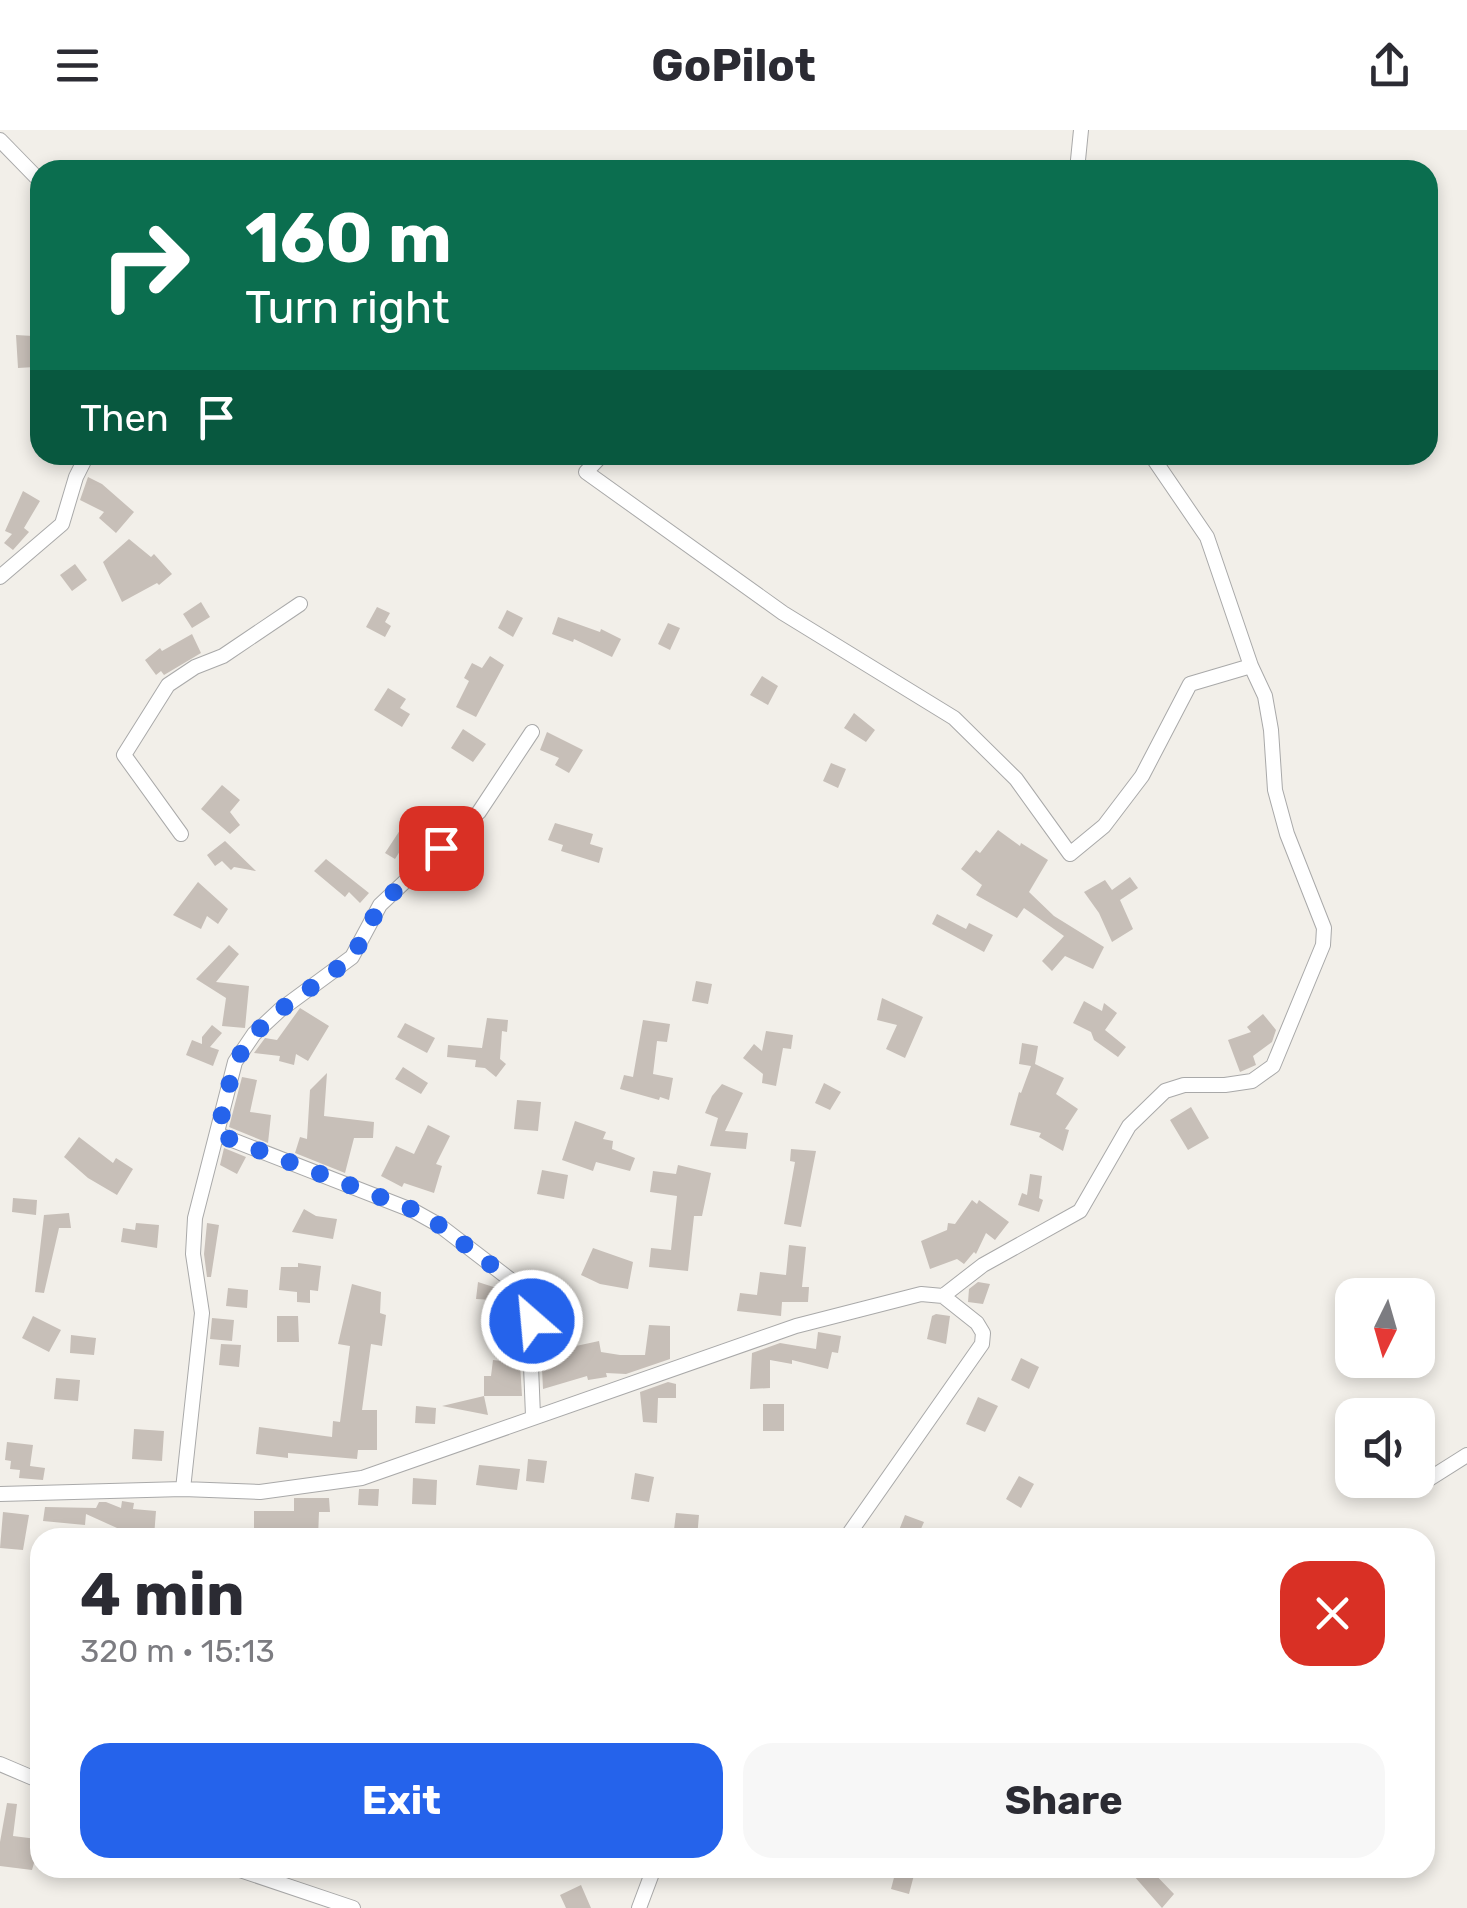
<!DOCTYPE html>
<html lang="en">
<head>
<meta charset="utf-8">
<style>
	:root { --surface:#fff; --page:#f7f7f7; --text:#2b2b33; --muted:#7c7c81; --accent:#2563eb }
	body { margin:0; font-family:Rubik,sans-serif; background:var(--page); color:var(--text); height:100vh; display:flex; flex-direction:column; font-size:38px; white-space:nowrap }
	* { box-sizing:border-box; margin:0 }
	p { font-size:32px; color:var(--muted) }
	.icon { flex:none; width:55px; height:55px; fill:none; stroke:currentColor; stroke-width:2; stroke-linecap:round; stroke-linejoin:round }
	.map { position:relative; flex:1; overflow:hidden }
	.drawer { position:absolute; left:30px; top:1398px; width:1405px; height:350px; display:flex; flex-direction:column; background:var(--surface); border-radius:30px; box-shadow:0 5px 15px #0003 }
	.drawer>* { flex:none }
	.banner { position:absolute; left:30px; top:30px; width:1408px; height:305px; border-radius:30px; box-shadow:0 5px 15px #0003; background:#0b6e4f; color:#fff; overflow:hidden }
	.needle { width:65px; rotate:185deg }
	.fabs { position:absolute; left:1335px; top:1148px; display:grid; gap:20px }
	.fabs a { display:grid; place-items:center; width:100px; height:100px; border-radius:20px; background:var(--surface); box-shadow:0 5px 15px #0003; font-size:50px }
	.pin { position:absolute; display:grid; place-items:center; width:85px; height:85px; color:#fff; margin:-42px; border-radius:20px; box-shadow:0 5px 15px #0006 }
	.me { position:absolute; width:110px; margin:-55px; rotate:333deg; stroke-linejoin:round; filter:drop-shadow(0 0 8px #0008) }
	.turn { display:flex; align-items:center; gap:35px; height:210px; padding:0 50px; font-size:45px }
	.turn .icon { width:130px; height:130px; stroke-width:2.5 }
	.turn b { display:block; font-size:70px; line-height:85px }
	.then { display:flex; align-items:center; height:95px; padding:0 50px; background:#0003; gap:20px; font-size:38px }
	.round { display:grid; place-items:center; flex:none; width:105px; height:105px; border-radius:30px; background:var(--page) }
	.summary { display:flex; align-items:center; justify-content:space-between; height:170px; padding:0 50px }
	h1 { font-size:60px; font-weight:700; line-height:75px }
	.primary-button { display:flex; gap:20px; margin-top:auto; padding:20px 50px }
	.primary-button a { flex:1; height:115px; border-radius:30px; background:var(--accent); color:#fff; font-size:40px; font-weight:700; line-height:115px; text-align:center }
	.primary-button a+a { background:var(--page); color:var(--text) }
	header { display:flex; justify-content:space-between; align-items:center; height:130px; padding:0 50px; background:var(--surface); font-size:45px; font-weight:700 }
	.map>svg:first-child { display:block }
</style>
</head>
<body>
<header><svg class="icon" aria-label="menu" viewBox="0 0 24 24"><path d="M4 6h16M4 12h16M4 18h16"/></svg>GoPilot<svg class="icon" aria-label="share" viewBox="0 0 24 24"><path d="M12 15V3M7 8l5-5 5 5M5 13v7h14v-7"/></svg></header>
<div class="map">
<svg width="1467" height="1778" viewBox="0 0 1467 1778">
	<rect width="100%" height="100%" fill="#f2efe9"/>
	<!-- building -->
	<path fill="#c7bfb8" d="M16,205l17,1 2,31 -17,1z
		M88,347l14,7 32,28 -18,21 -17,-15 5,-6 -24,-12z
		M23,361l17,10 -16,27 5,4 -16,18 -9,-7 8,-9 -7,-3z
		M129,409l22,18 3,-3 18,20 -13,11 -2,-2 -35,19 -19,-40z
		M75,434l12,16 -15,11 -12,-16z
		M201,472l9,15 -18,11 -9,-14z
		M377,477l13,6 -5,9 6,4 -6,11 -19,-10z
		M507,480l16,8 -10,19 -15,-9z
		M558,487l42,15 1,-3 20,10 -9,18 -38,-18 -1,3 -21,-8z
		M668,493l12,5 -10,22 -12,-6z
		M192,504l9,19 -37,22 -3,-4 -5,4 -11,-15 15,-12 2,3z
		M490,526l14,9 -28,52 -20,-10 13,-26 -5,-3 8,-15 10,5z
		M762,546l16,10 -10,19 -18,-10z
		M388,558l18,11 -6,9 10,6 -8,13 -28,-17z
		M854,583l21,17 -9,12 -22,-14z
		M463,599l23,15 -13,18 -22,-14z
		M547,602l36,18 -14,23 -14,-8 4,-7 -19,-8z
		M831,633l15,6 -8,19 -15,-7z
		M222,655l18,15 -10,12 10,13 -10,9 -29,-25z
		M408,688l9,6 -22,35 -10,-6z
		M555,693l38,11 -3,10 13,4 -4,15 -38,-12 2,-6 -15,-5z
		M998,700l22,16 1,-3 27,17 -19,32 25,24 50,31 -11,22 -28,-13 -13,15 -10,-10 22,-25 -40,-28 -7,10 -41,-23 6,-10 -21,-16 15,-19 4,3z
		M225,711l31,30 -22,-4 -3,3 -9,-9 -7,5 -8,-11z
		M326,729l43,34 -9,10 -11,-11 -4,5 -31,-26z
		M1130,747l8,11 -18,12 13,29 -21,13 -13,-29 -15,-21 21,-12 7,10z
		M198,752l30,27 -10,15 -11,-8 -6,13 -28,-14z
		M937,784l29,15 3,-6 24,12 -9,17 -52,-28z
		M229,815l10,9 -23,28 33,4 -4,42 -23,-2 4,-28 -30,-19z
		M696,851l16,3 -4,20 -16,-3z
		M882,868l41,19 -18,41 -19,-9 11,-24 -20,-5z
		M1084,871l18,10 2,-8 13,10 -12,17 21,17 -8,10 -24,-17 -3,-8 -18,-9z
		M300,878l29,18 -21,35 -12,-7 -2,11 -15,-4 1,-5 -26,-3 11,-15 12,2z
		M1263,884l13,16 -4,12 -19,14 3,9 -16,7 -12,-32 23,-8 -4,-5z
		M487,888l21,2 -1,12 -5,-1 -2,28 6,5 -10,13 -11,-9 -10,-1 1,-7 -29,-3 1,-12 34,3z
		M643,890l27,4 -3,18 -10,-1 -4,33 20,4 -4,22 -9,-3 -1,3 -39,-11 4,-14 9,2z
		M405,893l30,15 -8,15 -30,-16z
		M212,895l10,8 -12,14 9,3 -6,16 -27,-11 6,-15 10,4v-7z
		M766,901l27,4 -2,14 -8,-1 -7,38 -14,-3 1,-9 -20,-16 11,-14 8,7z
		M1022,913l16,3 -3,18 29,14 -8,16 22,15 -13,20 4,1 -6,21 -24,-14 2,-4 -31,-8 9,-33 2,1 10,-27 -12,-2z
		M403,937l25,16 -7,11 -26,-15z
		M327,943l-3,43 50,6 -1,16h-19l-9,35 -50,-20 5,-16 7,2 3,-49z
		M242,947l15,3 -7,32 21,3 -3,28 -39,-16z
		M824,953l17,9 -11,18 -15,-7z
		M722,954l21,9 -18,38 23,2 -2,16 -36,-3 8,-28 -13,-5 7,-17z
		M517,970l24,2 -3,29 -24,-2z
		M1191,977l18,31 -21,12 -18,-30z
		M575,991l31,11 -3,7 10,2 -1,8 23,9 -5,13 -34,-9 -3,9 -31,-11z
		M428,995l22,11 -14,28 6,2 -8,27 -30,-10 -2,4 -21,-11 15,-30 18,8z
		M79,1007l34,26 3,-5 17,11 -16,26 -29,-17 -24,-21z
		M224,1018l22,9 -9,17 -17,-9z
		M791,1019l25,2 -15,76 -17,-3 11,-62 -5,-1z
		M678,1035l33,8 -9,43h-8l-6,55 -39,-4 2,-19 20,2 6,-54 -27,-4 3,-21 23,3z
		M542,1040l26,5 -4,24 -27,-5z
		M1030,1044l12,2 -3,22 4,2 -4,12 -21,-7 4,-12 5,2z
		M13,1068l24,2 -1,15 -24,-3z
		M972,1070l5,4 2,-4 30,22 -14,18 -9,-7 -10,21 -2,-2 -10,12 -7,-5 -27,10 -9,-28 26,-11 1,-7 7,1z
		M304,1079l12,7 21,3 -4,20 -41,-7z
		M69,1083l2,15h-12l-15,65 -9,-1 9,-77z
		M136,1093l23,2 -2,23 -36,-6 2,-14 12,2z
		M207,1093l12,2 -8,52h-4l-3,-23z
		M789,1115l17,2 -4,40h7l-1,15h-26l-1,14 -44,-5 3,-18 17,2 3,-23 26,3z
		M593,1118l40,14 -5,27 -28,-5 -19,-9z
		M298,1133l23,3 -3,25 -8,-1v13l-13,-1v-10l-18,-2 2,-23h17z
		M478,1152l31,10 -4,15 -12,-3 1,-4 -18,-1z
		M978,1152l12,2 -7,20 -15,-2 1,-13z
		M352,1154l29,8 -1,21 6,2 -4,31 -11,-2 -9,66h15v40h-19l-1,9 -69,-6v5l-32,-4 3,-27 73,10 1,-16 7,1 10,-76 -12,-2z
		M228,1158l20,2 -1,18 -21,-2z
		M552,1181l15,4 -7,29 16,2 23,-5 2,11 19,3h25l4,-30 21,1v33l-44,15 -20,-1 1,4 -19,3 -1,-4 -44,13 -2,-40z
		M936,1184l14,2 -4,28 -19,-5 5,-23z
		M33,1186l28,14 -12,22 -27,-14z
		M277,1186h21l1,26h-22z
		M212,1188l22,2 -2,21 -22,-2z
		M818,1202l23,4 -3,17 -6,-1 -4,17 -36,-9v4l-22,-4v28l-20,1 2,-36 28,-10 36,6z
		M71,1205l25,3 -2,17 -24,-2z
		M221,1214l20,1 -2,22 -20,-2z
		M1021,1228l18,9 -10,22 -18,-9z
		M493,1230l27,3 2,33h-38v-20h7z
		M56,1248l24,2 -2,21 -24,-2z
		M668,1252l8,2v14h-18l-1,25 -14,-1 -3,-30z
		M484,1266l4,19 -46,-9z
		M978,1267l20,9 -13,26 -19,-8z
		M763,1274h21v27h-21z
		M416,1276l20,2 -1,16 -20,-1z
		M134,1299l30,2 -2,30 -30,-2z
		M7,1312l26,3 -3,21 15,2 -2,12 -24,-2 1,-8 -10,-1 1,-8 -6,-1z
		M528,1329l19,2 -3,22 -18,-2z
		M479,1335l41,4 -3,21 -41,-5z
		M635,1343l19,4 -5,25 -18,-3z
		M1019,1346l15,8 -13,24 -15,-9z
		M413,1348l24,2 -1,25 -24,-1z
		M359,1359h20l-1,17 -20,-1z
		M294,1368h35l1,14h-11l-1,26h-64v-27h40z
		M122,1371l12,2 -1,6 23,2 -2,26 -15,-1v-3l-11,-2 -1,7h-12l2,-10 -31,-14 -1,11 -42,-4 2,-14 51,1 3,-6h7l15,6z
		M3,1382l26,3 -6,35 -23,-2z
		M676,1383l23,2 -2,23h-24z
		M905,1385l19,7 -7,16h-21z
		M7,1673l10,1 -4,32 24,3 -1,10h4v15l-6,-1 -2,7 -32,-4v-24z
		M1127,1738h22l25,26 -12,14z
		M896,1740l18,5 -5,19 -18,-5z
		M581,1755l10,23h-25l-6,-13z"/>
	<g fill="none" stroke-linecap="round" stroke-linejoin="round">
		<!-- minor casing -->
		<g stroke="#a9a9a9" stroke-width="16">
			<path id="minor" d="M0,10l40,41
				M1077,40l4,-40
				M602,325l-16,17 197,141 171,105 62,61 54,75 34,-28 38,-50 48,-92 61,-18
				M0,447l62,-53 14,-47 11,-22
				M181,704l-57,-79 44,-70 27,-18 28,-11 77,-52
				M217,1004l197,77 25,14 94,72 2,6 -5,38 3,75
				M943,1166l40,-31 97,-54 49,-85 36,-35 19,-6h41l27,-4 21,-15 50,-121 1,-17 -37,-94 -12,-44 -4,-60 -6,-34 -14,-30 -44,-129 -56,-82
				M1429,1349l38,-24
				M183,1359l19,-176 -9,-59 2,-36 40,-156 19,-28 26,-24 72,-53 28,-52 99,-93 53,-80
				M0,1364l183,-5 77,3 102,-14 434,-152 125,-32 22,2 34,27 6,10 -1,11 -136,194
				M0,1634l40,17
				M234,1738l119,40
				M639,1778l15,-40"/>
		</g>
		<!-- minor -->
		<use href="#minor" stroke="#fff" stroke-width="14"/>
	</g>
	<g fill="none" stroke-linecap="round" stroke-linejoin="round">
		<!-- route -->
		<path stroke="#2563eb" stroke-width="18" stroke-dasharray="0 32.4" d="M441,718l-61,57 -28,53 -72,52 -26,24 -19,28 -18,72 197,76 25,15 94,72 2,6 -3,18"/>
	</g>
</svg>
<div class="fabs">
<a><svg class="needle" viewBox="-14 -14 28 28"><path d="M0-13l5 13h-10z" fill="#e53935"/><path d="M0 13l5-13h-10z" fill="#7c7c81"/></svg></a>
<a><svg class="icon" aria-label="sound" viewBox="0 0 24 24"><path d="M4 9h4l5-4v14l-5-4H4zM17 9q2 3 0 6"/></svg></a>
</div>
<div class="pin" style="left:441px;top:718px;background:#d93025"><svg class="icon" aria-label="arrive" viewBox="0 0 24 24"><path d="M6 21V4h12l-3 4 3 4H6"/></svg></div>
<svg class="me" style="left:532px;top:1191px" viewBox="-20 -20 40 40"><circle r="17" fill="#2563eb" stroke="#fff" stroke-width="3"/><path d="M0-11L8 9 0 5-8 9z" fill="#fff"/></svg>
<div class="banner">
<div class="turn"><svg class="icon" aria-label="right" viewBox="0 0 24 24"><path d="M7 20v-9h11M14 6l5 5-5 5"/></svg><div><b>160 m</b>Turn right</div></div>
<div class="then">Then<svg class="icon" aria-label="arrive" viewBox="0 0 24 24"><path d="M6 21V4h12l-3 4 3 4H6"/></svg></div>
</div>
<section class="drawer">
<div class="summary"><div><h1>4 min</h1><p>320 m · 15:13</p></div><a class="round" style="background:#d93025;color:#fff"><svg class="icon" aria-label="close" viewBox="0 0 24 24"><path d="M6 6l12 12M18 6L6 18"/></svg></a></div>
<div class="primary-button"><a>Exit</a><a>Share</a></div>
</section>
</div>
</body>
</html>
